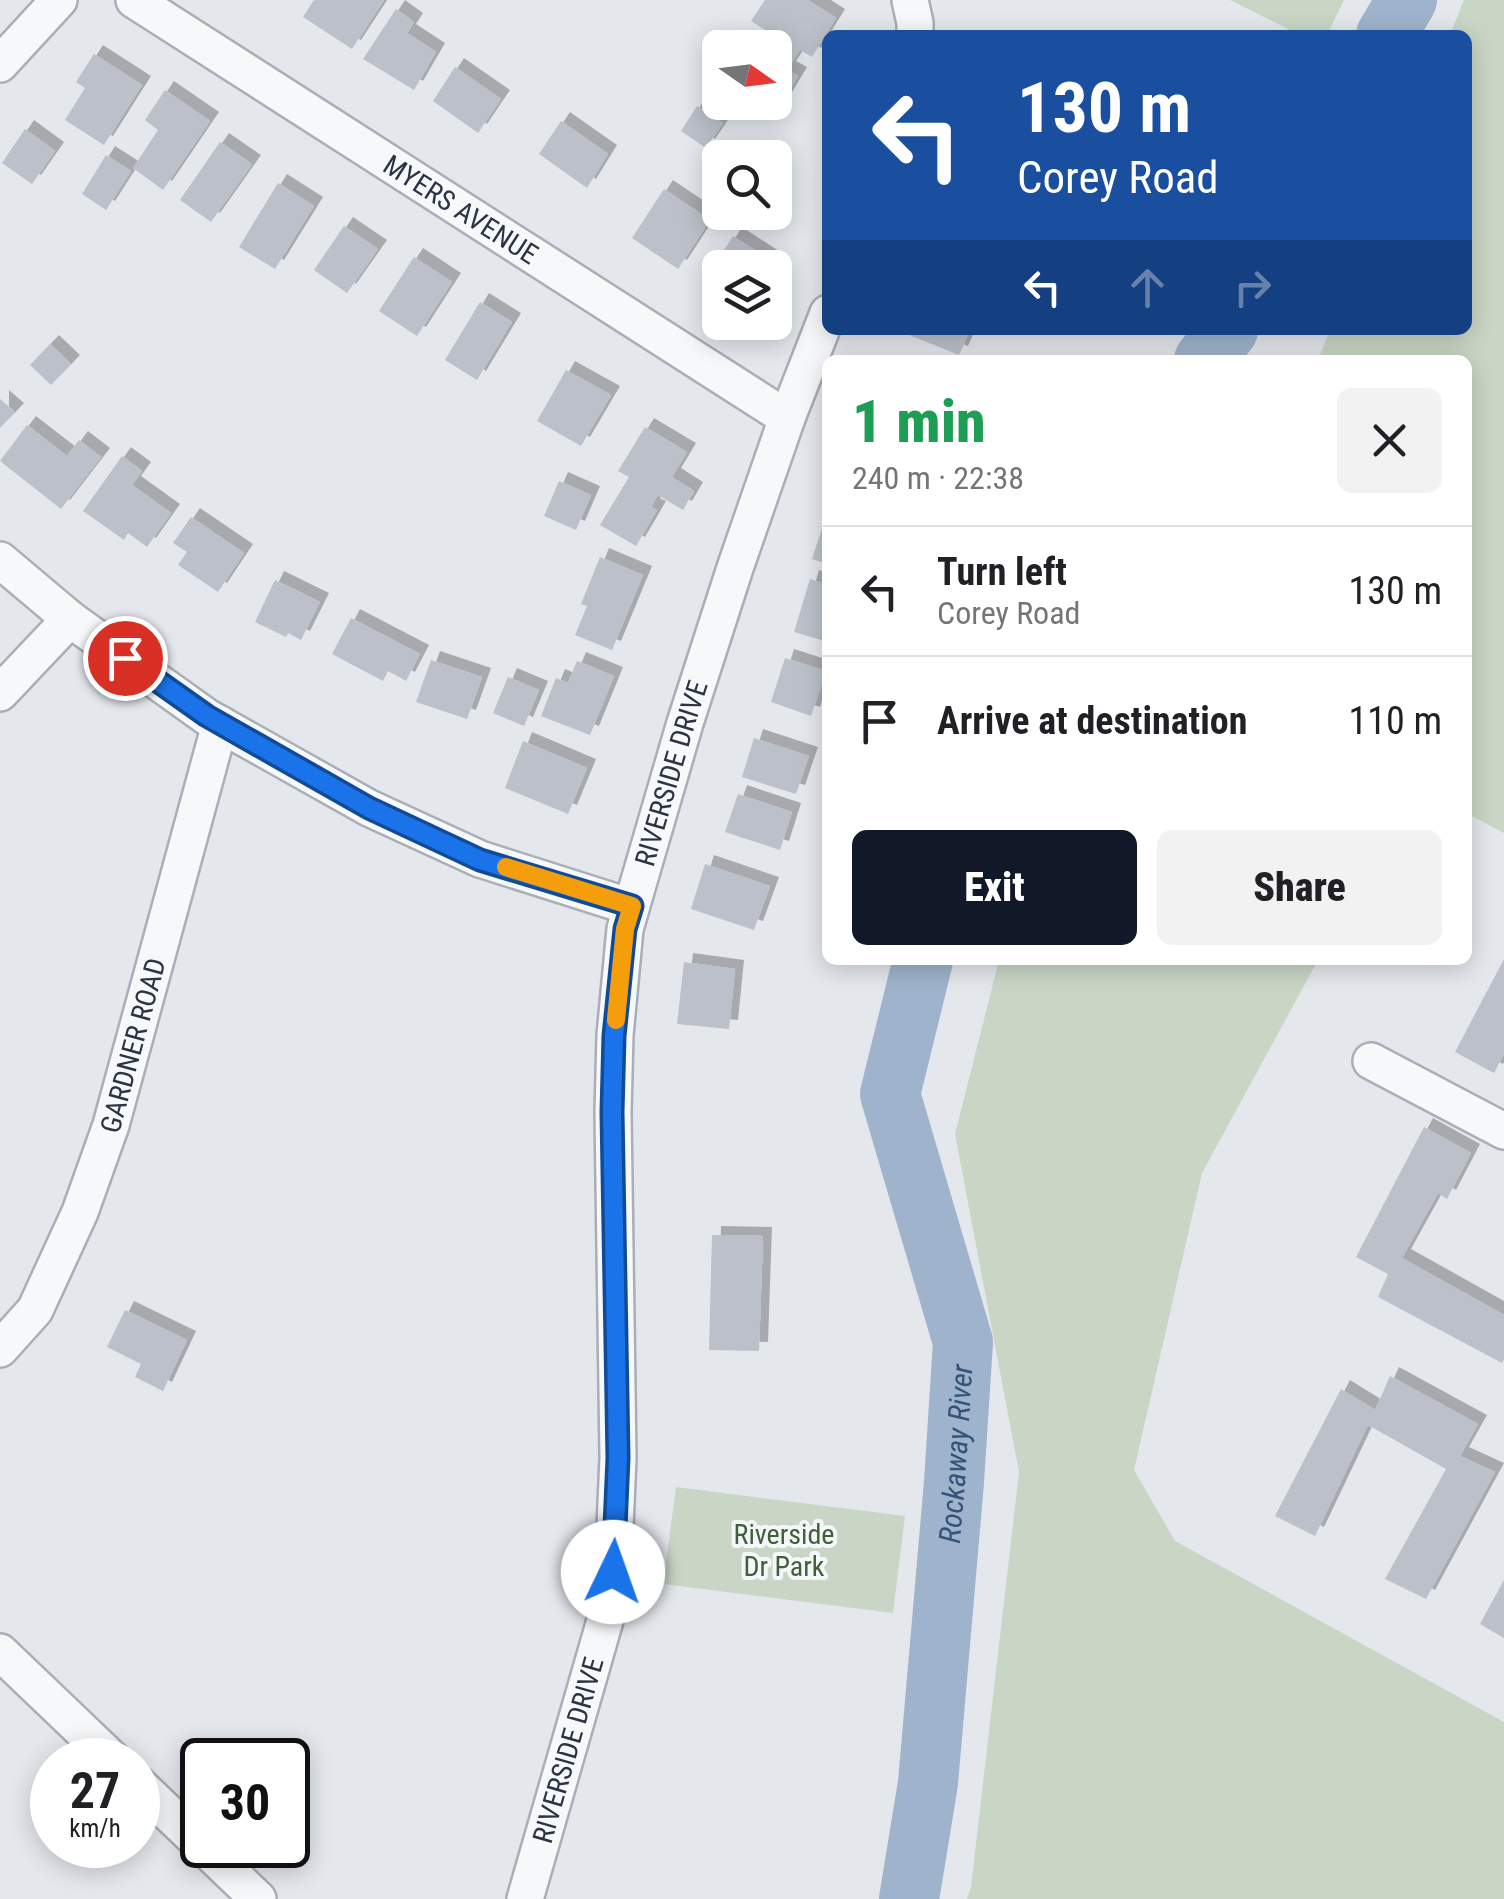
<!DOCTYPE html>
<html lang="en">
<head>
<meta charset="utf-8">
<style>
	:root { --surface:#fff; --page:#f2f2f2; --text:#202124; --muted:#757577; --line:#e0e0e0; --accent:#111827 }
	body { margin:0; font-family:"Roboto Condensed",sans-serif; background:var(--page); color:var(--text); height:100vh; display:flex; flex-direction:column; font-size:38px; white-space:nowrap }
	* { box-sizing:border-box; margin:0 }
	p { font-size:32px; color:var(--muted) }
	.icon { flex:none; width:55px; height:55px; fill:none; stroke:currentColor; stroke-width:2; stroke-linecap:round; stroke-linejoin:round }
	.map { position:relative; flex:1; overflow:hidden }
	.details { position:absolute; left:822px; top:355px; width:650px; height:610px; display:flex; flex-direction:column; background:var(--surface); border-radius:15px; box-shadow:0 5px 25px #0003 }
	.details>* { flex:none }
	.guide { position:absolute; left:822px; top:30px; width:650px; height:305px; border-radius:15px; box-shadow:0 5px 25px #0003; background:#1a4fa0; color:#fff; overflow:hidden }
	.needle { width:65px; rotate:104deg }
	.fabs { position:absolute; left:702px; top:30px; display:grid; gap:20px }
	.fabs a { display:grid; place-items:center; width:90px; height:90px; border-radius:15px; background:var(--surface); box-shadow:0 5px 25px #0003; font-size:50px }
	.speed { position:absolute; left:30px; top:1738px; display:flex; gap:20px; font-size:50px; font-weight:700; text-align:center }
	.speed>* { display:grid; place-content:center; width:130px; height:130px; border-radius:50%; background:var(--surface); box-shadow:0 5px 25px #0003; line-height:1 }
	.speed small { font-size:25px; font-weight:400 }
	.speed .limit { border:5px solid #111; border-radius:15px; background:#fff; color:#111 }
	.pin { position:absolute; display:grid; place-items:center; width:85px; height:85px; color:#fff; margin:-42px; border:5px solid #fff; border-radius:50%; box-shadow:0 2px 10px #0007 }
	.me { position:absolute; width:110px; margin:-55px; rotate:3deg; stroke-linejoin:round; filter:drop-shadow(0 0 8px #0008) }
	.turn { display:flex; align-items:center; gap:35px; height:210px; padding:0 30px; font-size:45px }
	.turn .icon { width:130px; height:130px; stroke-width:2.5 }
	.turn b { display:block; font-size:70px; line-height:85px }
	.lanes { display:flex; align-items:center; height:95px; padding:0 30px; background:#0003; justify-content:center; gap:50px; direction:ltr }
	.lanes .off { opacity:.35 }
	.round { display:grid; place-items:center; flex:none; width:105px; height:105px; border-radius:15px; background:var(--page) }
	.head { display:flex; align-items:center; justify-content:space-between; height:170px; padding:0 30px }
	h1 { font-size:60px; font-weight:800; line-height:75px; color:#1e9e55 }
	.button { display:flex; gap:20px; margin-top:auto; padding:20px 30px }
	.button a { flex:1; height:115px; border-radius:15px; background:var(--accent); color:#fff; font-size:40px; font-weight:800; line-height:115px; text-align:center }
	.button a+a { background:var(--page); color:var(--text) }
	ul { padding:0; list-style:none }
	li { display:flex; align-items:center; gap:30px; height:130px; padding:0 30px; border-top:2px solid var(--line) }
	li div { flex:1 }
	li b { display:block; font-size:38px }
	li em { font-style:normal }
	.map>svg:first-child { display:block }
</style>
</head>
<body>
<div class="map">
<svg width="1504" height="1899" viewBox="0 0 1504 1899">
	<defs>
		<filter id="shadow"><feDropShadow dx="9" dy="-9" stdDeviation="0" flood-color="#0004"/></filter>
	</defs>
	<rect width="100%" height="100%" fill="#e4e7ec"/>
	<!-- green -->
	<path fill="#c9d6c5" d="M1230,0h114l-17,35h-27z
		M1464,0h40v833l-36,-19v-454h-150l12,-30h138v-295h-18z
		M999,960h319l-116,213 -68,297 41,71 329,181v177h-537l4,-12 48,-415 -64,-338z
		M676,1487l229,29 -12,97 -230,-29z"/>
	<g fill="none" stroke-linecap="round" stroke-linejoin="round">
		<!-- river -->
		<g stroke="#9fb4cc" stroke-width="60">
			<path d="M1386,35l21,-35"/>
			<path d="M1204,360l24,-30"/>
			<path id="s1" d="M909,1899l19,-116 26,-301 9,-140 -73,-248 33,-134"/>
		</g>
	</g>
	<!-- building -->
	<path fill="#bbc0ca" filter="url(#shadow)" d="M314,0h70l-32,49 -49,-32z
		M765,0h43l28,18 -24,39 -12,-7 -13,20 11,6 -15,25 -8,-5v-48h-15l10,-15 -19,-12z
		M396,9l18,13 -7,11 29,19 -22,38 -51,-31z
		M94,54l48,31 -38,60 -39,-25 20,-32 -9,-6z
		M455,67l46,32 -23,34 -45,-32z
		M165,90l45,31 -47,69 -30,-22 25,-38 -13,-10z
		M697,106l26,17 -17,25 -25,-17z
		M561,121l47,33 -21,34 -48,-34z
		M25,129l30,22 -23,33 -30,-21z
		M220,142l32,22 -41,58 -31,-22z
		M106,155l25,16 -25,39 -24,-16z
		M278,183l36,23 -39,63 -36,-22z
		M664,189l46,31 -32,49 -46,-31z
		M344,226l34,23 -31,44 -33,-23z
		M733,236l40,26 -4,6h-49v22l-15,-10z
		M414,257l38,25 -35,54 -38,-25z
		M480,302l32,20 -35,58 -32,-20z
		M897,330h73l-11,25z
		M50,344l21,20 -20,21 -21,-20z
		M566,370l45,25 -30,51 -44,-25z
		M0,399l15,13 -15,16z
		M27,425l40,31 12,-16 22,17 -40,52 -61,-48z
		M645,427l42,25 -15,25 22,14 -11,19 -25,-15 -7,12 6,3 -21,36 -36,-21 29,-48 -11,-6z
		M122,456l20,15 -10,14 39,28 -24,34 -19,-14 -4,7 -41,-29z
		M559,481l32,14 -15,35 -32,-14z
		M191,517l53,36 -26,39 -40,-27 9,-13 -14,-9z
		M823,525l5,2v37l-16,-5z
		M600,557l43,18 -31,75 -37,-15 12,-29 -6,-2z
		M810,579l18,6v57l-34,-10z
		M275,580l45,22 -19,38 -13,-7 -2,4 -31,-15z
		M351,618l69,36 -14,27 -18,-10 -5,10 -51,-27z
		M785,658l41,13 -15,45 -40,-14z
		M431,660l51,17 -15,42 -51,-17z
		M577,661l37,15 -24,59 -49,-19 15,-38 12,5z
		M508,677l31,13 -15,36 -31,-13z
		M754,738l55,18 -13,38 -54,-17z
		M523,741l64,27 -19,46 -63,-26z
		M738,794l54,18 -12,38 -55,-18z
		M705,864l65,22 -16,44 -63,-21z
		M1504,959v95l-10,19 -39,-21z
		M684,962l51,7 -6,60 -52,-5z
		M1424,1127l47,26 -24,46 -9,-6 -36,65 102,57v44l-2,4 -124,-66 10,-23 -32,-17z
		M712,1235l51,1 -4,115 -50,-1z
		M125,1310l62,30 -24,51 -28,-14 6,-13 -34,-17z
		M1390,1376l88,48 -18,32 35,16 -69,127 -41,-20 61,-110 -78,-44 -53,111 -40,-20 66,-127 34,21z
		M1504,1580v58l-24,-14z"/>
	<g fill="none" stroke-linecap="round" stroke-linejoin="round">
		<!-- minor casing -->
		<g stroke="#a9aeb7" stroke-width="40">
			<g id="minor">
				<path id="s2" d="M134,0l653,418"/>
				<path d="M910,0l5,23v12"/>
				<path d="M0,64l59,-64"/>
				<path d="M0,560l70,59 137,98 162,91 111,51 151,48"/>
				<path d="M0,693l70,-74"/>
				<path d="M1371,1061l133,70"/>
				<path id="s3" d="M0,1349l35,-39 45,-98 31,-87 109,-401"/>
				<path d="M0,1652l113,108"/>
				<path d="M138,1784l120,115"/>
				<path id="s4" d="M525,1899l81,-282 7,-45 5,-114 -5,-346 2,-77 10,-106 60,-206 50,-155 52,-150 41,-105"/>
			</g>
		</g>
		<!-- minor -->
		<use href="#minor" stroke="#f7f8fa" stroke-width="35"/>
	</g>
	<g fill="none" stroke-linecap="round" stroke-linejoin="round">
		<!-- route casing -->
		<g stroke="#114b97" stroke-width="25">
			<path id="route" d="M125,658l82,58 162,92 111,52 152,46 -7,23 -11,107 -2,76 6,346 -5,114"/>
		</g>
		<!-- route -->
		<use href="#route" stroke="#1a73e8" stroke-width="18"/>
		<!-- slow -->
		<path stroke="#f59e0b" stroke-width="18" d="M506,867l126,39 -7,23 -9,91"/>
	</g>
	<g text-anchor="middle" dominant-baseline="central" stroke-width="8" stroke-linejoin="round" paint-order="stroke">
		<!-- street labels -->
		<g font-size="28" fill="#2b3445" stroke="#f4f6f9">
			<text stroke="none"><textPath href="#s2" startOffset="388">MYERS AVENUE</textPath></text>
			<text stroke="none"><textPath href="#s4" startOffset="1145">RIVERSIDE DRIVE</textPath></text>
			<text stroke="none"><textPath href="#s3" startOffset="335">GARDNER ROAD</textPath></text>
			<text stroke="none"><textPath href="#s4" startOffset="155">RIVERSIDE DRIVE</textPath></text>
		</g>
		<!-- park labels -->
		<g font-size="28" fill="#3f6138" stroke="#f4f6f9">
			<text x="784" y="1534">Riverside<tspan x="784" dy="32">Dr Park</tspan></text>
		</g>
		<!-- water labels -->
		<g font-size="30" font-style="italic" fill="#34527a" stroke="#f4f6f9">
			<text stroke="none"><textPath href="#s1" startOffset="448">Rockaway River</textPath></text>
		</g>
	</g>
</svg>
<div class="fabs">
<a><svg class="needle" viewBox="-14 -14 28 28"><path d="M0-13l5 13h-10z" fill="#e53935"/><path d="M0 13l5-13h-10z" fill="#757577"/></svg></a>
<a><svg class="icon" aria-label="search" viewBox="0 0 24 24"><circle cx="10" cy="10" r="6"/><path d="M15 15l6 6"/></svg></a>
<a><svg class="icon" aria-label="layers" viewBox="0 0 24 24"><path d="M12 4l9 5-9 5-9-5zM3 14l9 5 9-5"/></svg></a>
</div>
<div class="speed"><div>27<small>km/h</small></div><div class="limit">30</div></div>
<div class="pin" style="left:125px;top:658px;background:#d93025"><svg class="icon" aria-label="arrive" viewBox="0 0 24 24"><path d="M6 21V4h12l-3 4 3 4H6"/></svg></div>
<svg class="me" style="left:613px;top:1572px" viewBox="-20 -20 40 40"><circle r="19" fill="#fff"/><path d="M0-13L10 11 0 6-10 11z" fill="#1a73e8"/></svg>
<div class="guide">
<div class="turn"><svg class="icon" aria-label="left" viewBox="0 0 24 24"><path d="M17 20v-9H6M10 6l-5 5 5 5"/></svg><div><b>130 m</b>Corey Road</div></div>
<div class="lanes"><svg class="icon" aria-label="left" viewBox="0 0 24 24"><path d="M17 20v-9H6M10 6l-5 5 5 5"/></svg><svg class="icon off" aria-label="ahead" viewBox="0 0 24 24"><path d="M12 20V5M6 11l6-6 6 6"/></svg><svg class="icon off" aria-label="right" viewBox="0 0 24 24"><path d="M7 20v-9h11M14 6l5 5-5 5"/></svg></div>
</div>
<section class="details">
<div class="head"><div><h1>1 min</h1><p>240 m · 22:38</p></div><a class="round"><svg class="icon" aria-label="close" viewBox="0 0 24 24"><path d="M6 6l12 12M18 6L6 18"/></svg></a></div>
<ul>
<li><svg class="icon" aria-label="left" viewBox="0 0 24 24"><path d="M17 20v-9H6M10 6l-5 5 5 5"/></svg><div><b>Turn left</b><p>Corey Road</p></div><em>130 m</em></li>
<li><svg class="icon" aria-label="arrive" viewBox="0 0 24 24"><path d="M6 21V4h12l-3 4 3 4H6"/></svg><div><b>Arrive at destination</b></div><em>110 m</em></li>
</ul>
<div class="button"><a>Exit</a><a>Share</a></div>
</section>
</div>
</body>
</html>
